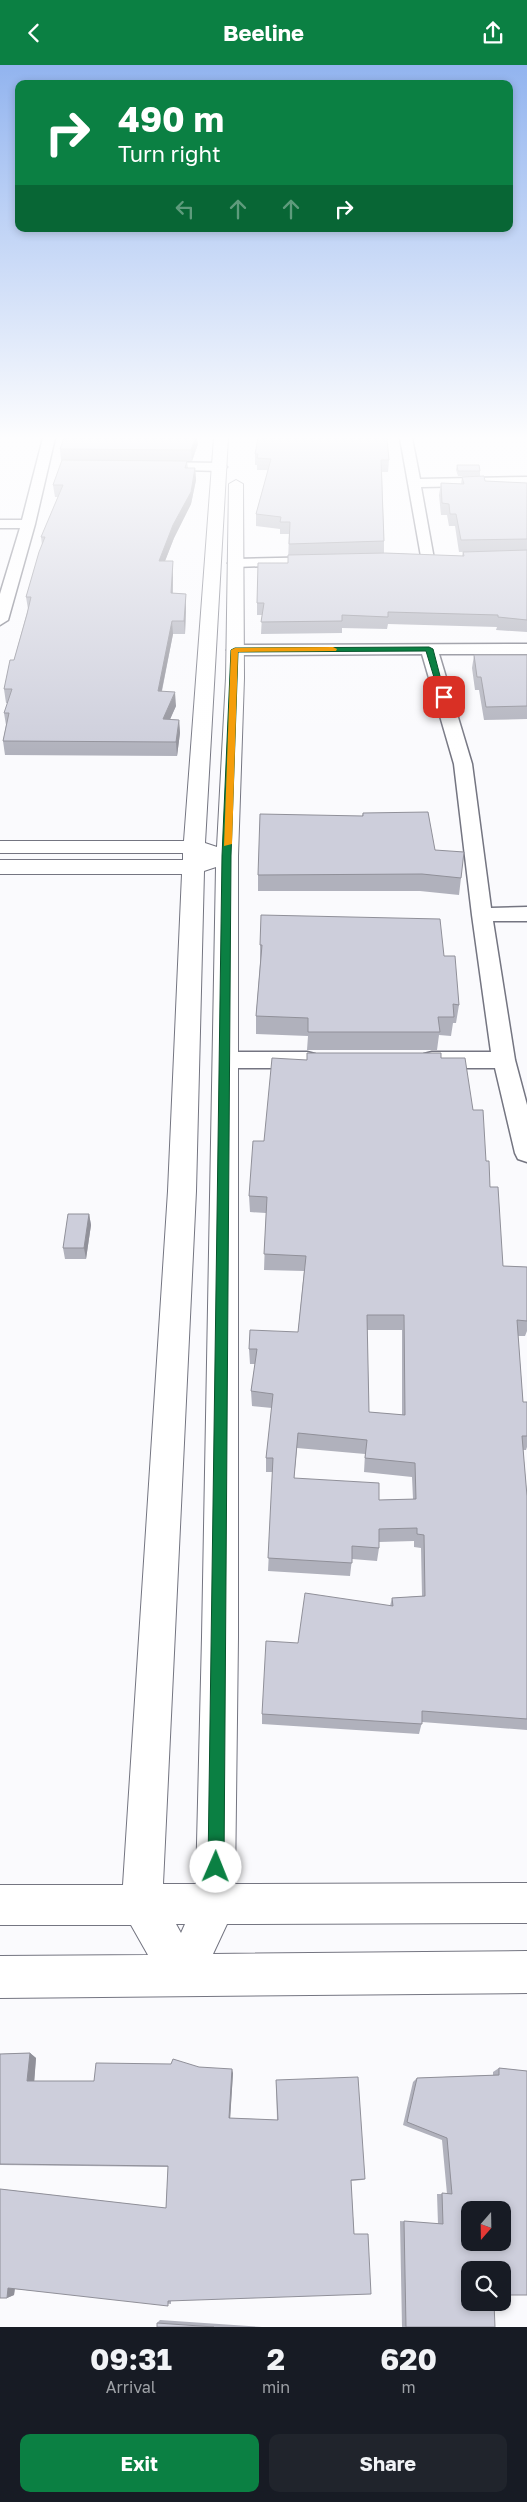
<!DOCTYPE html>
<html lang="en">
<head>
<meta charset="utf-8">
<style>
	:root { --surface:#171b24; --page:#20242c; --text:#f1f3f6; --muted:#9ea1a6; --accent:#0b8043 }
	body { margin:0; font-family:"Golos Text",sans-serif; background:var(--page); color:var(--text); height:100vh; display:flex; flex-direction:column; font-size:19px; white-space:nowrap }
	* { box-sizing:border-box; margin:0 }
	p { font-size:16px; color:var(--muted) }
	.icon { flex:none; width:28px; height:28px; fill:none; stroke:currentColor; stroke-width:2; stroke-linecap:round; stroke-linejoin:round }
	.map { position:relative; height:2262px; overflow:hidden }
	.panel { display:flex; flex-direction:column; background:var(--surface); flex:1 }
	.panel>* { flex:none }
	.banner { position:absolute; left:15px; top:15px; width:498px; height:152px; border-radius:10px; box-shadow:0 2px 8px #0003; background:#0b8043; color:#fff; overflow:hidden }
	.needle { width:32px; rotate:200deg }
	.buttons { position:absolute; left:461px; top:2136px; display:grid; gap:10px }
	.buttons a { display:grid; place-items:center; width:50px; height:50px; border-radius:10px; background:var(--surface); box-shadow:0 2px 8px #0003; font-size:25px }
	.pin { position:absolute; display:grid; place-items:center; width:42px; height:42px; color:#fff; margin:-21px; border-radius:10px; box-shadow:0 2px 8px #0006 }
	.me { position:absolute; width:55px; margin:-28px; rotate:1deg; stroke-linejoin:round; filter:drop-shadow(0 0 4px #0008) }
	.turn { display:flex; align-items:center; gap:18px; height:105px; padding:0 20px; font-size:22px }
	.turn .icon { width:65px; height:65px; stroke-width:2.5 }
	.turn b { display:block; font-size:35px; line-height:42px }
	.lanes { display:flex; align-items:center; height:48px; padding:0 20px; background:#0003; justify-content:center; gap:25px; direction:ltr }
	.lanes .off { opacity:.35 }
	.eta { display:flex; justify-content:space-evenly; align-items:center; height:85px; text-align:center }
	.eta b { font-size:30px; font-weight:700; line-height:35px }
	.button { display:flex; gap:10px; margin-top:auto; padding:10px 20px }
	.button a { flex:1; height:58px; border-radius:10px; background:var(--accent); color:#fff; font-size:20px; font-weight:700; line-height:58px; text-align:center }
	.button a+a { background:var(--page); color:var(--text) }
	header { display:flex; justify-content:space-between; align-items:center; height:65px; padding:0 20px; background:var(--accent); color:#fff; font-size:22px; font-weight:700 }
	.map>svg:first-child { display:block }
</style>
</head>
<body>
<header><svg class="icon" aria-label="back" viewBox="0 0 24 24"><path d="M15 5l-7 7 7 7"/></svg>Beeline<svg class="icon" aria-label="share" viewBox="0 0 24 24"><path d="M12 15V3M7 8l5-5 5 5M5 13v7h14v-7"/></svg></header>
<div class="map">
<svg width="527" height="2262" viewBox="0 0 527 2262">
	<rect width="100%" height="100%" fill="#fafafd"/>
	<g fill="none" stroke-linecap="round" stroke-linejoin="round">
		<!-- minor casing -->
		<g stroke="#747581" stroke-width="3">
			<path id="minor" d="M43,373h12l-20,86 -27,96 -8,5v-31l20,-66h-20v-8h22z
				M400,373h12l8,41 107,-2v8l-106,2 13,72 -7,4 -5,-1z
				M152,397l68,1 7,4 -7,4 -73,-2 -2,-3 2,-3z
				M323,492l7,4 -2,3 -93,3 -7,-4 7,-4z
				M527,579v10h-88l33,110 19,144 36,-1v14h-34l22,139 12,45v57l-9,-3 -3,-6 -20,-85h-63l-8,-2 -3,-6 3,-6 8,-2h59l-19,-137 -18,-151 -32,-110 -187,1 -8,-5 8,-5z
				M226,987h81l8,2 3,6 -3,6 -8,2h-81l-8,-2 -3,-6 3,-6z"/>
		</g>
		<!-- tertiary casing -->
		<g stroke="#747581" stroke-width="2">
			<path id="tertiary" d="M214,373h14l-23,405 12,4 9,-169 3,-194 7,-4 7,4 1,194 -6,178v781l-3,247 292,-1v40l-300,1 -14,30 314,-3v42l-527,5v-42l148,-1 -17,-30h-131v-40h123l45,-694 14,-317h-182v-14h183v-7h-183v-12h184zM216,802l-14,770 -6,247h-33l33,-693 8,-320zM176,1859h9l-4,9z"/>
		</g>
		<!-- minor -->
		<use href="#minor" fill="#fff" fill-rule="evenodd"/>
		<!-- tertiary -->
		<use href="#tertiary" fill="#fff" fill-rule="evenodd"/>
	</g>
	<!-- wall -->
	<path fill="#b0b1bc" fill-rule="evenodd" d="M198,379l-6,17h-5l1,7h7l1,12 -5,24 -17,34 -9,23 8,13v19l13,1v13l-1,27h-12l-11,57 14,15 -6,13 9,1 1,13 -3,23 -172,-1 -2,-14 3,-16 -2,-12 4,-10h-2l-2,-14 10,-29 14,-51 -2,-12 16,-52 -1,-8 17,-40h-3l-2,-12 9,-25h-1l-1,-11z
		M255,389l134,6 -1,12h-6l2,69v12l78,3 1,-4h12h-16l-4,-26h-6l-2,-11h-6l-2,-20 2,-12 20,1 1,-7 23,4 42,2v149l-31,-2 1,-3 -109,-3 -1,5 -45,-1v5l-81,1 1,-19h-5v-12l31,-40 1,-29h-9v-5l-24,-3v-12l12,-44h-11v-5h-2z
		M457,400l23,6v5h-22l-2,-6z
		M474,590h53v64l-43,1 -5,-30h-4l-3,-22z
		M363,748l72,37 26,28 -2,17 -39,-4h-162v-16l104,-59z
		M260,880l184,11 15,49 -3,18h-3l-2,13 -12,-1 -2,15h-130l1,-14 -52,-2v-18l4,-52z
		M441,993l32,52 13,51 17,105 24,1v64l-2,5h-7l5,66 4,2v43l-1,3h-3l4,46v234l-105,-8 -3,12 -157,-10v-10l36,-71 92,-37 2,-8 30,-2 -1,-48 -7,-1v-6l-35,1v6l-2,13 -25,-2 -2,17 -82,-5 5,-99h-7v-14l6,-50 -20,-2 -1,-15 4,-27h-5l-1,-15 49,-17 6,-61 -40,-1 2,-57 -16,-1 -1,-16 15,-55 43,-81zM367,1265h35v85l-33,-3zM297,1383l68,6 -1,18 48,5 1,22 -34,1 -85,-21z
		M89,1149l2,11 -5,34h-21l-2,-11z
		M30,1988l6,5 -2,23h60l105,-14 34,6 -3,45 47,2 -1,-40 89,99 -3,1 -11,1 3,53h14l-197,67v3l-156,-15 -1,6 -7,3 -7,-109 166,19 2,-41 -168,-2v-111z
		M499,2003l28,3 -57,199 25,57h-93l-2,-106 38,3 -1,-30h10l-5,-54 -39,-15 10,-43 4,-4 76,-3v-3z
		M160,2255l102,7h-105v-4z"/>
	<!-- shaded-wall -->
	<path fill="#909099" d="M194,373h3l1,6 -6,17 -1,-11z
		M195,403l1,12 -5,24 -17,34 -14,36 -1,-13z
		M173,496v13l-1,32 -1,-13z
		M186,529v13l-1,27 -1,-13z
		M172,556l1,13 -14,70 -1,-13z
		M175,627l1,14 -12,27 -1,-14z
		M179,655l1,13 -3,23 -1,-14z
		M89,1149l2,11 -5,34 -2,-11z
		M30,1988l6,5 -2,27 -7,-4z
		M232,2004l1,4 -3,48 -1,-3z
		M15,2221l-1,9 -7,3 1,-10z"/>
	<!-- building -->
	<path fill="#cdcedb" stroke="#909099" fill-rule="evenodd" d="M64,373h131l-4,12 -131,-1z
		M258,373h127l2,1 2,21h-8l3,81 -95,3 1,-22h-10l1,-5 -25,-3 15,-55 -14,-1 1,-4h-3z
		M62,395l125,1 -2,7h10l-4,24 -18,33 -14,36h14l-2,32 15,1 -2,27h-12l-14,70 17,1 -12,27 16,1 -3,22 -173,-1 6,-28h-5l8,-24h-8l6,-29h4l13,-46 4,-17h-5l13,-45 6,-15h-4l22,-52h-10z
		M457,400h22l1,6h-22z
		M484,411l1,5 42,2v56l-66,1 -5,-26h-6l-1,-10 -7,-1 -1,-20 23,1 -2,-7z
		M527,485v70l-29,-3v-2l-110,-3v5l-46,-2v6l-81,1 3,-19h-7l1,-40h30v-8l97,-2 79,3 -1,-4z
		M474,590h53v51l-41,1 -5,-30h-4z
		M428,747l7,38 29,2 -3,26 -39,-4 -164,1 2,-61 103,2v-3z
		M261,850l179,4 4,37h11l4,49 -6,-1 1,13h-16l2,15h-132v-14l-52,-2 6,-71h-2z
		M307,988h134v5h24l8,52h10l3,51h3l1,26h8l5,79 24,1v54l-10,-1 6,82h4v34h-5l5,60v223l-105,-8v13l-160,-10 4,-73 32,2 7,-50 88,13 -1,-8 33,-2 -1,-61 -7,-1v-6l-38,1v19l-27,-2v17l-84,-5 5,-100h-7l7,-64 -22,-3 6,-42h-8l1,-19 48,2 8,-76 -42,-2 3,-57 -18,-1 4,-55h11l8,-83 35,2zM367,1250h37l1,100 -36,-3zM298,1368l69,7 -2,18 50,5 1,36 -37,1v-17l-85,-5z
		M68,1149h21l-5,34h-21z
		M30,1988l-3,28h67l2,-18 75,1 2,-5 26,8 33,2 -3,49 49,2 -2,-40 82,-3 7,102 -14,1 3,54h14l3,60 -203,7v5l-160,-18 -1,10h-7v-109l166,19 2,-42 -168,-2v-110z
		M499,2003l28,3v224h-25v-25h-32v33h24l1,24h-89l-2,-106 39,3 -1,-31 10,1 -5,-56 -40,-16 10,-44 82,-3zM470,2145h32v33h-32z
		M157,2258l57,4h-57z"/>
	<!-- sky -->
	<linearGradient id="sky" x2="0" y2="1"><stop stop-color="#92b4ef"/><stop offset="0.54" stop-color="#fdfdfe"/><stop offset="1" stop-color="#fdfdfe" stop-opacity="0"/></linearGradient>
	<rect width="527" height="690" fill="url(#sky)"/>
	<!-- route -->
	<path fill="#0b8043" stroke="#07532c" d="M429,582l4,2 13,50 -6,-2 -14,-46 -188,1 -7,204 -7,1011 -2,6 -6,2 -6,-2 -2,-6 14,-1011 9,-206 4,-2z"/>
	<!-- slow -->
	<path fill="#f59e0b" d="M333,582l4,2 -1,2 -98,1 -6,192 -8,2 7,-196 4,-2z"/>
</svg>
<div class="buttons">
<a><svg class="needle" viewBox="-14 -14 28 28"><path d="M0-13l5 13h-10z" fill="#e53935"/><path d="M0 13l5-13h-10z" fill="#9ea1a6"/></svg></a>
<a><svg class="icon" aria-label="search" viewBox="0 0 24 24"><circle cx="10" cy="10" r="6"/><path d="M15 15l6 6"/></svg></a>
</div>
<div class="pin" style="left:444px;top:632px;background:#d93025"><svg class="icon" aria-label="arrive" viewBox="0 0 24 24"><path d="M6 21V4h12l-3 4 3 4H6"/></svg></div>
<svg class="me" style="left:216px;top:1802px" viewBox="-20 -20 40 40"><circle r="19" fill="#fff"/><path d="M0-13L10 11 0 6-10 11z" fill="#0b8043"/></svg>
<div class="banner">
<div class="turn"><svg class="icon" aria-label="right" viewBox="0 0 24 24"><path d="M7 20v-9h11M14 6l5 5-5 5"/></svg><div><b>490 m</b>Turn right</div></div>
<div class="lanes"><svg class="icon off" aria-label="left" viewBox="0 0 24 24"><path d="M17 20v-9H6M10 6l-5 5 5 5"/></svg><svg class="icon off" aria-label="ahead" viewBox="0 0 24 24"><path d="M12 20V5M6 11l6-6 6 6"/></svg><svg class="icon off" aria-label="ahead" viewBox="0 0 24 24"><path d="M12 20V5M6 11l6-6 6 6"/></svg><svg class="icon" aria-label="right" viewBox="0 0 24 24"><path d="M7 20v-9h11M14 6l5 5-5 5"/></svg></div>
</div>
</div>
<section class="panel">
<div class="eta">
<div><b>09:31</b><p>Arrival</p></div>
<div><b>2</b><p>min</p></div>
<div><b>620</b><p>m</p></div>
</div>
<div class="button"><a>Exit</a><a>Share</a></div>
</section>
</body>
</html>
